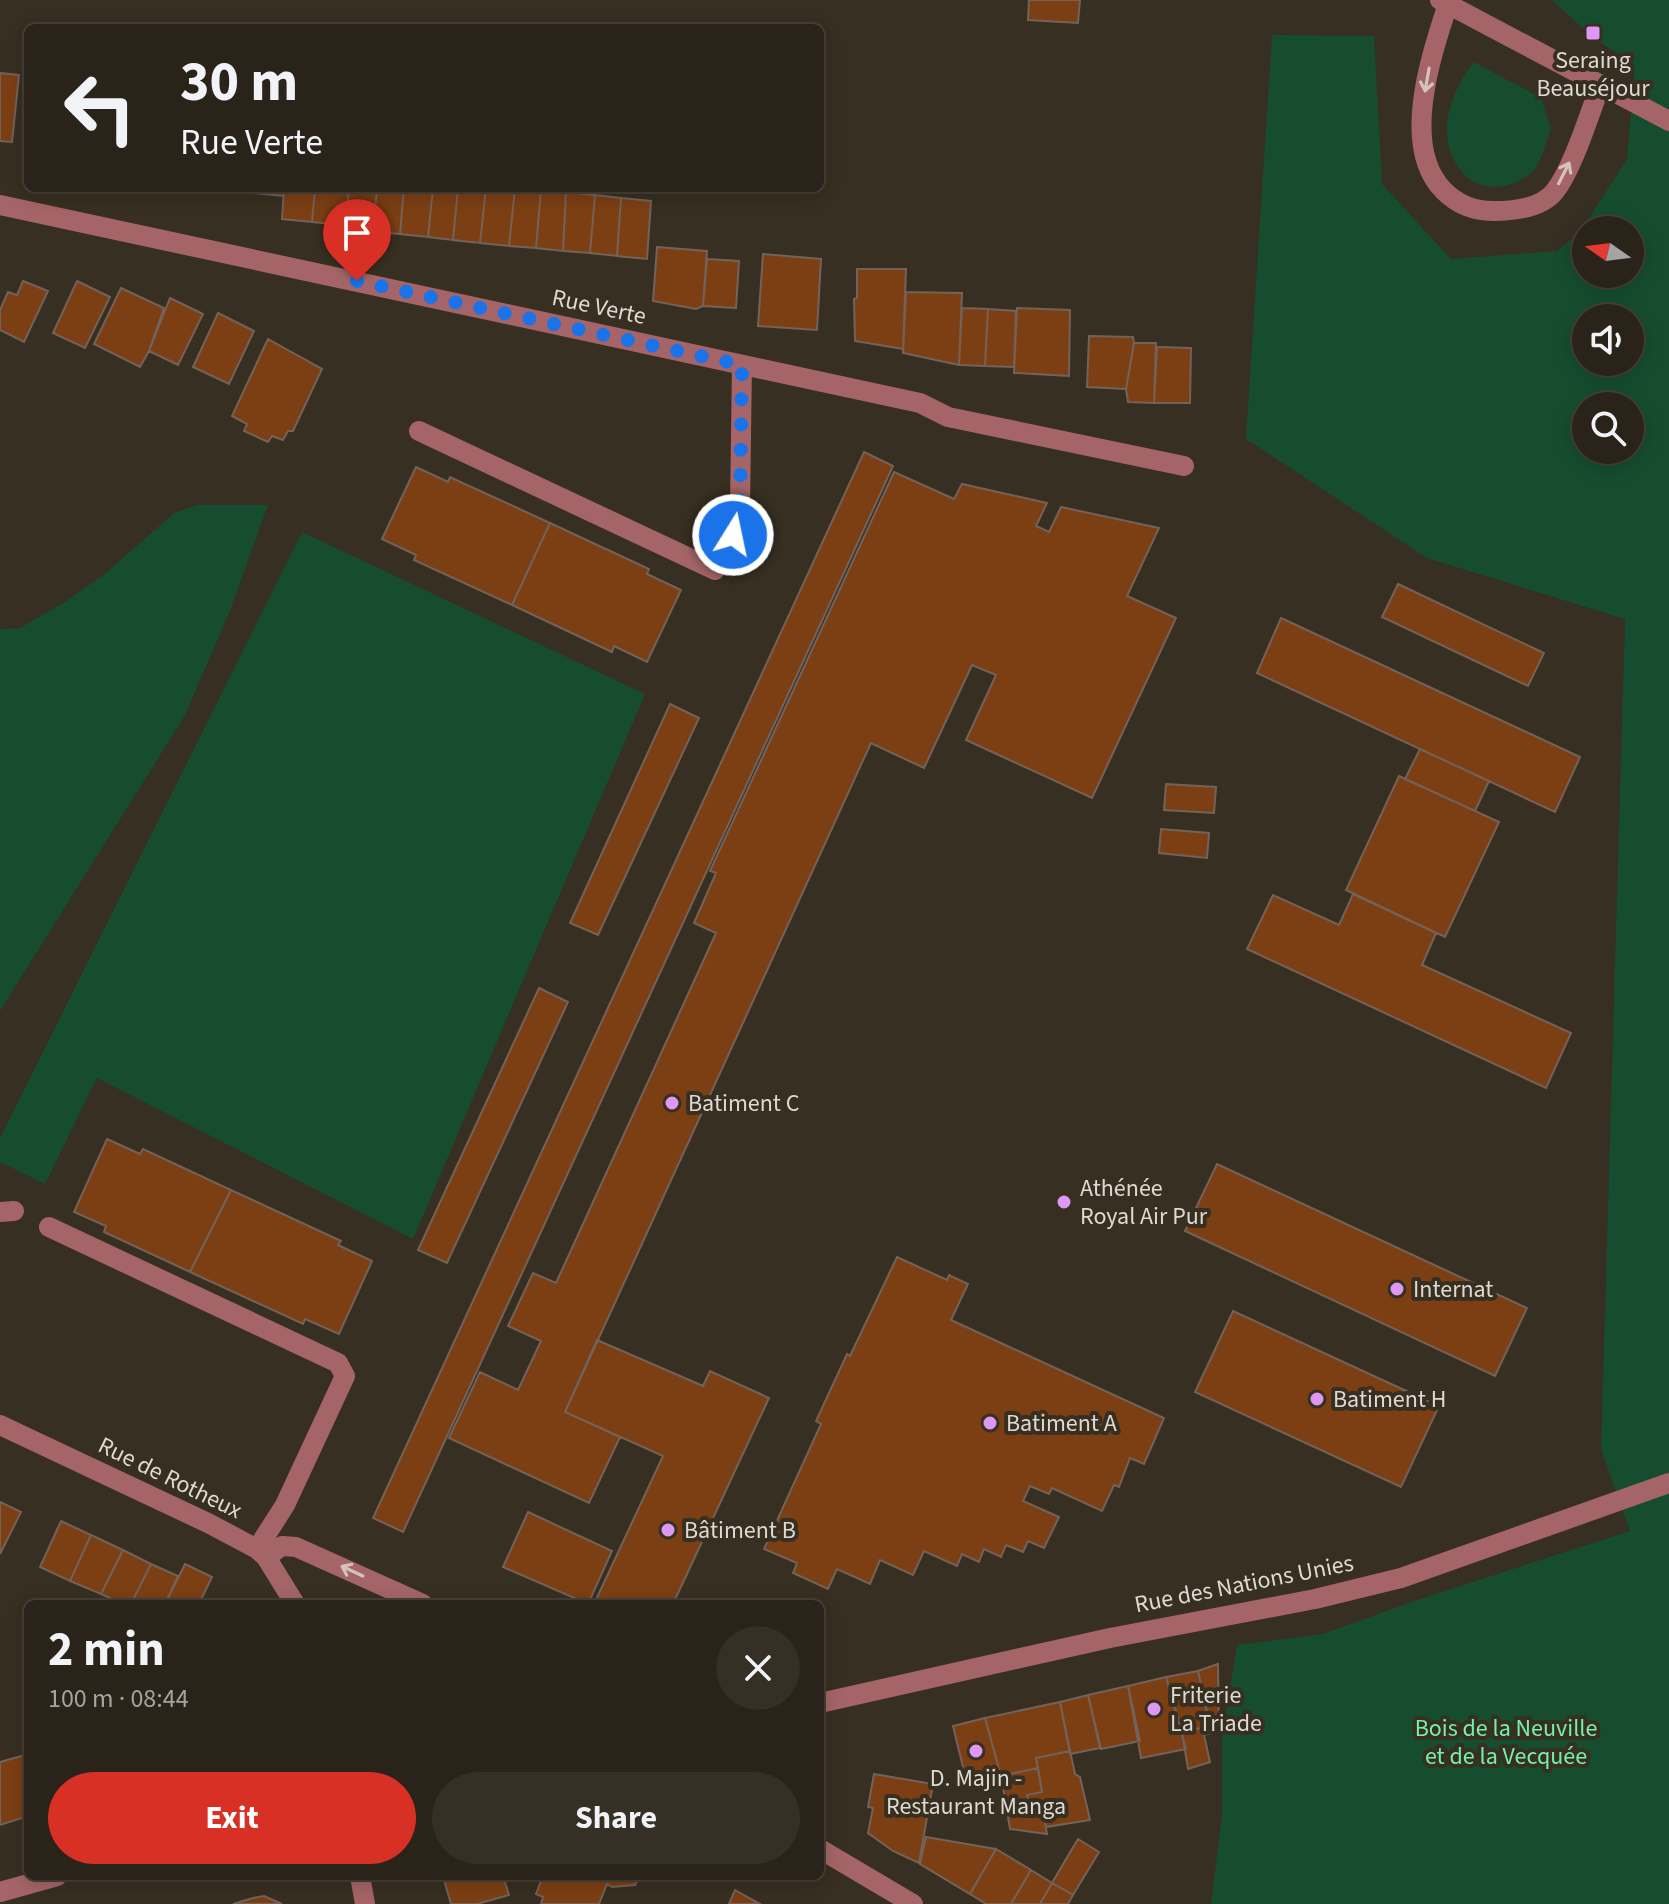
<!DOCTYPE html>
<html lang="en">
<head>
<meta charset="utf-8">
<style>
	:root { --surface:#292319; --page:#352f26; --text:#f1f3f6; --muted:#a5a4a2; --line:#454038; --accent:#d93025 }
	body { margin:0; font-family:"Source Sans 3",sans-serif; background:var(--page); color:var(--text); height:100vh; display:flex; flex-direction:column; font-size:30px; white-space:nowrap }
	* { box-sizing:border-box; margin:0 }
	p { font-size:26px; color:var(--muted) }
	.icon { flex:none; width:44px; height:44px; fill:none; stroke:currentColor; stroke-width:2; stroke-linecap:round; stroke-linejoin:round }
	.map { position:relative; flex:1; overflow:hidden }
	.panel { position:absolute; left:24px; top:1600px; width:800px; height:280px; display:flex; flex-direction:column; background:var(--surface); border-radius:12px; box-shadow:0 4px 20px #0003,0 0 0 2px var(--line) }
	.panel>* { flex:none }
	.top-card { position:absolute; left:24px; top:24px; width:800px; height:168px; border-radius:12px; box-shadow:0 4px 20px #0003,0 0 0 2px var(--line); background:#292319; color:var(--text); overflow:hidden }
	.needle { width:52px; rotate:284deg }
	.tools { position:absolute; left:1572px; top:216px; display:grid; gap:16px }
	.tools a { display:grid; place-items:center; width:72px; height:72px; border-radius:50%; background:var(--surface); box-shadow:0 4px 20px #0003,0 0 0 2px var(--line); font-size:40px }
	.pin { position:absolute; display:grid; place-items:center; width:68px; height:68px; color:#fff; margin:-82px -34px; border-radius:50% 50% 50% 0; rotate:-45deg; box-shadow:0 0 8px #0007 }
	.pin .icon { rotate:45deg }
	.me { position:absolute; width:88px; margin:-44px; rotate:10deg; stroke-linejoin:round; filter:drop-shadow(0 0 6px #0008) }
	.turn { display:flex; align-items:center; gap:28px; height:168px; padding:0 24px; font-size:36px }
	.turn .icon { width:104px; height:104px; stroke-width:2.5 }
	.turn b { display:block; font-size:56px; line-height:68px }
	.round { display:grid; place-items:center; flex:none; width:84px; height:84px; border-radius:42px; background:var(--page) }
	.overview { display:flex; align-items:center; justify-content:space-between; height:136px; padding:0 24px }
	h1 { font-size:48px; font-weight:700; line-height:60px }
	.button { display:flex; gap:16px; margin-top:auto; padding:16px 24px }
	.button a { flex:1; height:92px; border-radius:48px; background:var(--accent); color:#fff; font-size:32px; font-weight:700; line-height:92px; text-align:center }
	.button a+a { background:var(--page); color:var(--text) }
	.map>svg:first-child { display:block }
</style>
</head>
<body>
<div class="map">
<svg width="1669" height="1904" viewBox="0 0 1669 1904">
	<rect width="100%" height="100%" fill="#372f21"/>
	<!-- green -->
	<path fill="#164d2f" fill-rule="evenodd" d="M1552,0h117v1904h-458l11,-90v-74l15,-95 86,-11 94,-34 213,-69 -29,-82 24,-830 -198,-61 -181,-119 26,-404 102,1 8,148 69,75 106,-8 23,-19 47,-73 8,-94 -39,-25zM1586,230h44v44h-44zM1586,318h44v44h-44zM1586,406h44v44h-44z
		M1474,62l67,36 10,31c-5,11 -8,30 -16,40 -8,9 -22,16 -32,17 -16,2 -29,-1 -39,-12 -31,-33 -15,-81 10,-112z
		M198,505h70l-40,111 -44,101 -184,294v-382l20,-1 45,-26 41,-29 68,-60z
		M302,532l343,162 -232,545 -316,-161 -52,106 -45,-22v-24z"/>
	<!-- building -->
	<path fill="#7c3f14" stroke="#736259" stroke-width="2" d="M1029,0h51l-2,23 -50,-3z
		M0,73l19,2 -7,67 -12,-1z
		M255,188h29l-1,8 -29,-3z
		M284,188h31l-3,34 -30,-3z
		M315,188h34l-4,37 -33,-3z
		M349,188h28l-4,44 -28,-3z
		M377,188h27l-4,46 -27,-2z
		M404,188h29l-5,49 -28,-3z
		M433,188h25l-5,52 -25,-3z
		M458,188h28l-6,55 -27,-3z
		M486,188h29l-6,58 -29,-3z
		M515,188l26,2 -5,58 -27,-2z
		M541,190l25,2 -3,59 -27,-3z
		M566,192l29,3 -5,58 -27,-2z
		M595,195l26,3 -4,58 -27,-3z
		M621,198l30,3 -4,58 -30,-3z
		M657,247l50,4 -4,55 -7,3 -43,-8z
		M763,254l58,5 -4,71 -59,-4z
		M707,259l32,2 -3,47 -33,-2z
		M857,269h49l-3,80 -48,-8 -1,-42 3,-1z
		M23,281l25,10 -24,51 -24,-12v-20l8,-18 9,3z
		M77,281l33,16 -25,51 -32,-15z
		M121,288l43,20 -15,43 -9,16 -46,-23z
		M906,292l56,1 -3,72 -56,-12z
		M170,298l33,16 -25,51 -29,-14z
		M962,308l26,1 -3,57 -26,-1z
		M1017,308l53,2 -1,66 -55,-3z
		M988,309l28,2 -2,56 -29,-1z
		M218,313l36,18 -25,53 -36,-17z
		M1089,336l44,1 1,6 -8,46 -39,-2z
		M268,339l54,30 -29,62h-5l-5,9 -11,-4 -4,6 -24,-11 3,-7 -15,-8z
		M1134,343h22l-2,60 -26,-1 -2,-13z
		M1157,347l34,1 -1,55h-36z
		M864,452l29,14 -490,1066 -30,-14z
		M416,467l32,15 2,-5 100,46 -38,82 -98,-45 2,-5 -34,-16z
		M894,472l60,27 8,-15 85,19 -11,23 13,6 12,-25 98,21 -32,68 49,22 -84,180 -126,-58 30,-65 -24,-10 -48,103 -53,-25 -306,669 55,25 -31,66 -140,-65 31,-66 38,18 23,-49 -33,-15 25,-53 23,10 160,-350 -22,-10 22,-50 -6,-2z
		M550,523l99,46 -2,5 34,16 -34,72 -33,-16 -2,6 -100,-47z
		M1398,584l146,69 -16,33 -146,-69z
		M1281,618l299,139 -25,55 -298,-139z
		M670,704l29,14 -101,217 -28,-12z
		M1420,749l69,32 -14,30 -70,-32z
		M1399,776l100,46 -54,115 -99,-47z
		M1166,784l50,3 -2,26 -50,-3z
		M1161,829l48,4 -2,25 -48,-5z
		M1353,894l83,39 -14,32 149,68 -25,55 -299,-139 26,-54 66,30z
		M539,988l29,14 -121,261 -29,-13z
		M107,1139l33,15 3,-5 88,41 -41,82 -86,-40 2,-6 -32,-14z
		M1217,1164l310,144 -32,68 -310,-145z
		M231,1190l110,51 -3,4 34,16 -33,73 -34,-15 -2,5 -113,-52z
		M897,1257l50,23 2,-5 19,9 -17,36 213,98 -20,46 -14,-6 -11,29 -5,-2 -12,26 -50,-23 -3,6 -19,-8 -7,15 36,16 -15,31 -16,-7 -5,11 -17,-7 -5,12 -17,-8 -5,13 -17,-8 -5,12 -33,-15 -11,24 -33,-15 -10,24 -33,-15 -9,20 -35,-16 4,-10 -33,-14 57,-125 -5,-3 31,-67 3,2z
		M1233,1311l206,95 -38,81 -206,-95z
		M597,1340l106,46 7,-15 59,27 -96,206h-79l69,-148 -98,-44z
		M0,1502l21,10 -21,42z
		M528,1512l84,39 -24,53 -85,-37z
		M61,1521l30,14 -21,46 -30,-14z
		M91,1535l32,15 -22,44 -31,-13z
		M123,1550l28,14 -20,40h-8l-22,-10z
		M151,1564l27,12 -13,28h-34z
		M185,1564l27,13 -13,27h-34z
		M1218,1664l1,67 -15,4 6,27 -22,7 -6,-37 28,-6 -12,-55z
		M1198,1671l12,55 -28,6 -16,-55z
		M1166,1677l20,72 -45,9 -13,-72z
		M1128,1686l12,55 -39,8 -13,-54z
		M1088,1695l12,53 -30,6 -10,-52z
		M1060,1702l10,49 -34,7 2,10 -37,8 -16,-58z
		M985,1718l16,58 -34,8 -14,-58z
		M1070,1751l5,23 5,3 10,43 -44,7 -4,-22 -12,3 -3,-13 15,-3 -6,-34z
		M28,1754v62l-28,9v-63z
		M1038,1768l4,24 -15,3 3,13 12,-3 5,29 -37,-5 -9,-53z
		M874,1774l59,10 -14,79 -26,-12 -25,-18 5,-25 -5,-1z
		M926,1837l70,12 -26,45 -50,-30z
		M1078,1839l21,13 -26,43 -21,-12z
		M996,1849l35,21 -20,34h-25l-16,-10z
		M1031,1870l21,13 -12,21h-29z
		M443,1876h60l6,19 -32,9h-26z
		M543,1876h96l-4,9 -23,2 -5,-3 -8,20h-58l2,-7 -7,-3z
		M1052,1883l21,12 -5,9h-28z
		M735,1890l25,14h-31z
		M264,1896l18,8h-49l20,-6z"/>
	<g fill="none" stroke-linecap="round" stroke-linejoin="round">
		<!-- minor -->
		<path stroke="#a56568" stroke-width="20" d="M1440,0l229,121
			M1448,4c-17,52 -48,143 -4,187 14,14 30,20 49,20 21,0 49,-3 62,-20 19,-25 34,-77 46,-107
			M0,205l920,198 28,14 236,49
			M419,431l296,139 18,-35 7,-29 2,-141
			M0,1212l14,-1
			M49,1227l289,136 7,13 -60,129 -28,44
			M0,1425l208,98 49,26 9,8 29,47
			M266,1557l16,-11 14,1 127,57
			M820,1703l290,-65 205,-39 86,-21 268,-95
			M820,1849l93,55
			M360,1876l5,28
			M0,1892l57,-16"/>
	</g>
	<!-- one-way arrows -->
	<defs><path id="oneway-shaft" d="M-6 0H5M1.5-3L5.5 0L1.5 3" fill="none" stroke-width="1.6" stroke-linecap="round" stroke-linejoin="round" transform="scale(2)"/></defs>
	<g stroke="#d3c3bc">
		<use href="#oneway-shaft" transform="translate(1427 80) rotate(100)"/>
		<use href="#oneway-shaft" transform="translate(1564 173) rotate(-63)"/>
		<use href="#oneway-shaft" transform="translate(352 1571) rotate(-155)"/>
	</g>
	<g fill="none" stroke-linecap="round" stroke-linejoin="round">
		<!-- route -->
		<path stroke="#1a73e8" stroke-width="14" stroke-dasharray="0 25.2" d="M357,281l385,84 -2,141 -7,29"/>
	</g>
	<!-- markers -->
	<g fill="#de98f3" stroke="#372f21" stroke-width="3">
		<rect x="1585" y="25" width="16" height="16" rx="4"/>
		<circle cx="672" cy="1103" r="8"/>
		<circle cx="1064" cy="1202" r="8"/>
		<circle cx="1397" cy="1289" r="8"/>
		<circle cx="1317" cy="1399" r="8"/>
		<circle cx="990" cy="1423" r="8"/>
		<circle cx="668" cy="1530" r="8"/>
		<circle cx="1154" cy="1709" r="8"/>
		<circle cx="976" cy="1751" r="8"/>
	</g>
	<g text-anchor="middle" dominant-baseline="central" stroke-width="8" stroke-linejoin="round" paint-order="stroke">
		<!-- poi labels -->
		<g font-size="24" fill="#dfdad1" stroke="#372f21" text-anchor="start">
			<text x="1593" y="60" text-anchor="middle">Seraing<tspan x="1593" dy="28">Beauséjour</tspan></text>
			<text x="688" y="1103">Batiment C</text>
			<text x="1080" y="1188">Athénée<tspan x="1080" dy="28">Royal Air Pur</tspan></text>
			<text x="1413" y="1289">Internat</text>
			<text x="1333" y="1399">Batiment H</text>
			<text x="1006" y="1423">Batiment A</text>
			<text x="684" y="1530">Bâtiment B</text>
			<text x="1170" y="1695">Friterie<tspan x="1170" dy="28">La Triade</tspan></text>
			<text x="976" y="1778" text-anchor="middle">D. Majin -<tspan x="976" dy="28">Restaurant Manga</tspan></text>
		</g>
		<!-- street labels -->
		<g font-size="24" fill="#dfdad1" stroke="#372f21">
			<text transform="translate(599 307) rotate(12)">Rue Verte</text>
			<text transform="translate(170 1478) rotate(26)">Rue de Rotheux</text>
			<text transform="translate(1244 1584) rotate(-11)">Rue des Nations Unies</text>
		</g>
		<!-- park labels -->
		<g font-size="24" fill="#73f2a7" stroke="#372f21">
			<text x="1506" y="1728">Bois de la Neuville<tspan x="1506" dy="28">et de la Vecquée</tspan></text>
		</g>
	</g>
</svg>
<div class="tools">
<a><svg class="needle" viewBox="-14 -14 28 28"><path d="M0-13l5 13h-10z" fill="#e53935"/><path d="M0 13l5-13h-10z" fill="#a5a4a2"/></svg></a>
<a><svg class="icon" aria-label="sound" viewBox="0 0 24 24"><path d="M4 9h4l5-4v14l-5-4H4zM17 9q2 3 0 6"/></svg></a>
<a><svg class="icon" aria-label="search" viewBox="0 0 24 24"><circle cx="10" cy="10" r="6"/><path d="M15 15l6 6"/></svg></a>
</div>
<div class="pin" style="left:357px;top:281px;background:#d93025"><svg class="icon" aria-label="arrive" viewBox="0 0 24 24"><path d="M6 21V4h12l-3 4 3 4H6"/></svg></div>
<svg class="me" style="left:733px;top:535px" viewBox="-20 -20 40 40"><circle r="17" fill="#1a73e8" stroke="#fff" stroke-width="3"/><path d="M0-11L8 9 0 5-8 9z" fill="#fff"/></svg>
<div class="top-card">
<div class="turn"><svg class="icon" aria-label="left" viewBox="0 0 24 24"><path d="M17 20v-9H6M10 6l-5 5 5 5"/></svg><div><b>30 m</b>Rue Verte</div></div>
</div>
<section class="panel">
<div class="overview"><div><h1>2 min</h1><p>100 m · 08:44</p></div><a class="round"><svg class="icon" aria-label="close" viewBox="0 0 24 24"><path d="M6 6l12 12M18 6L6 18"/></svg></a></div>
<div class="button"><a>Exit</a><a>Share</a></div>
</section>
</div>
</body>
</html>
